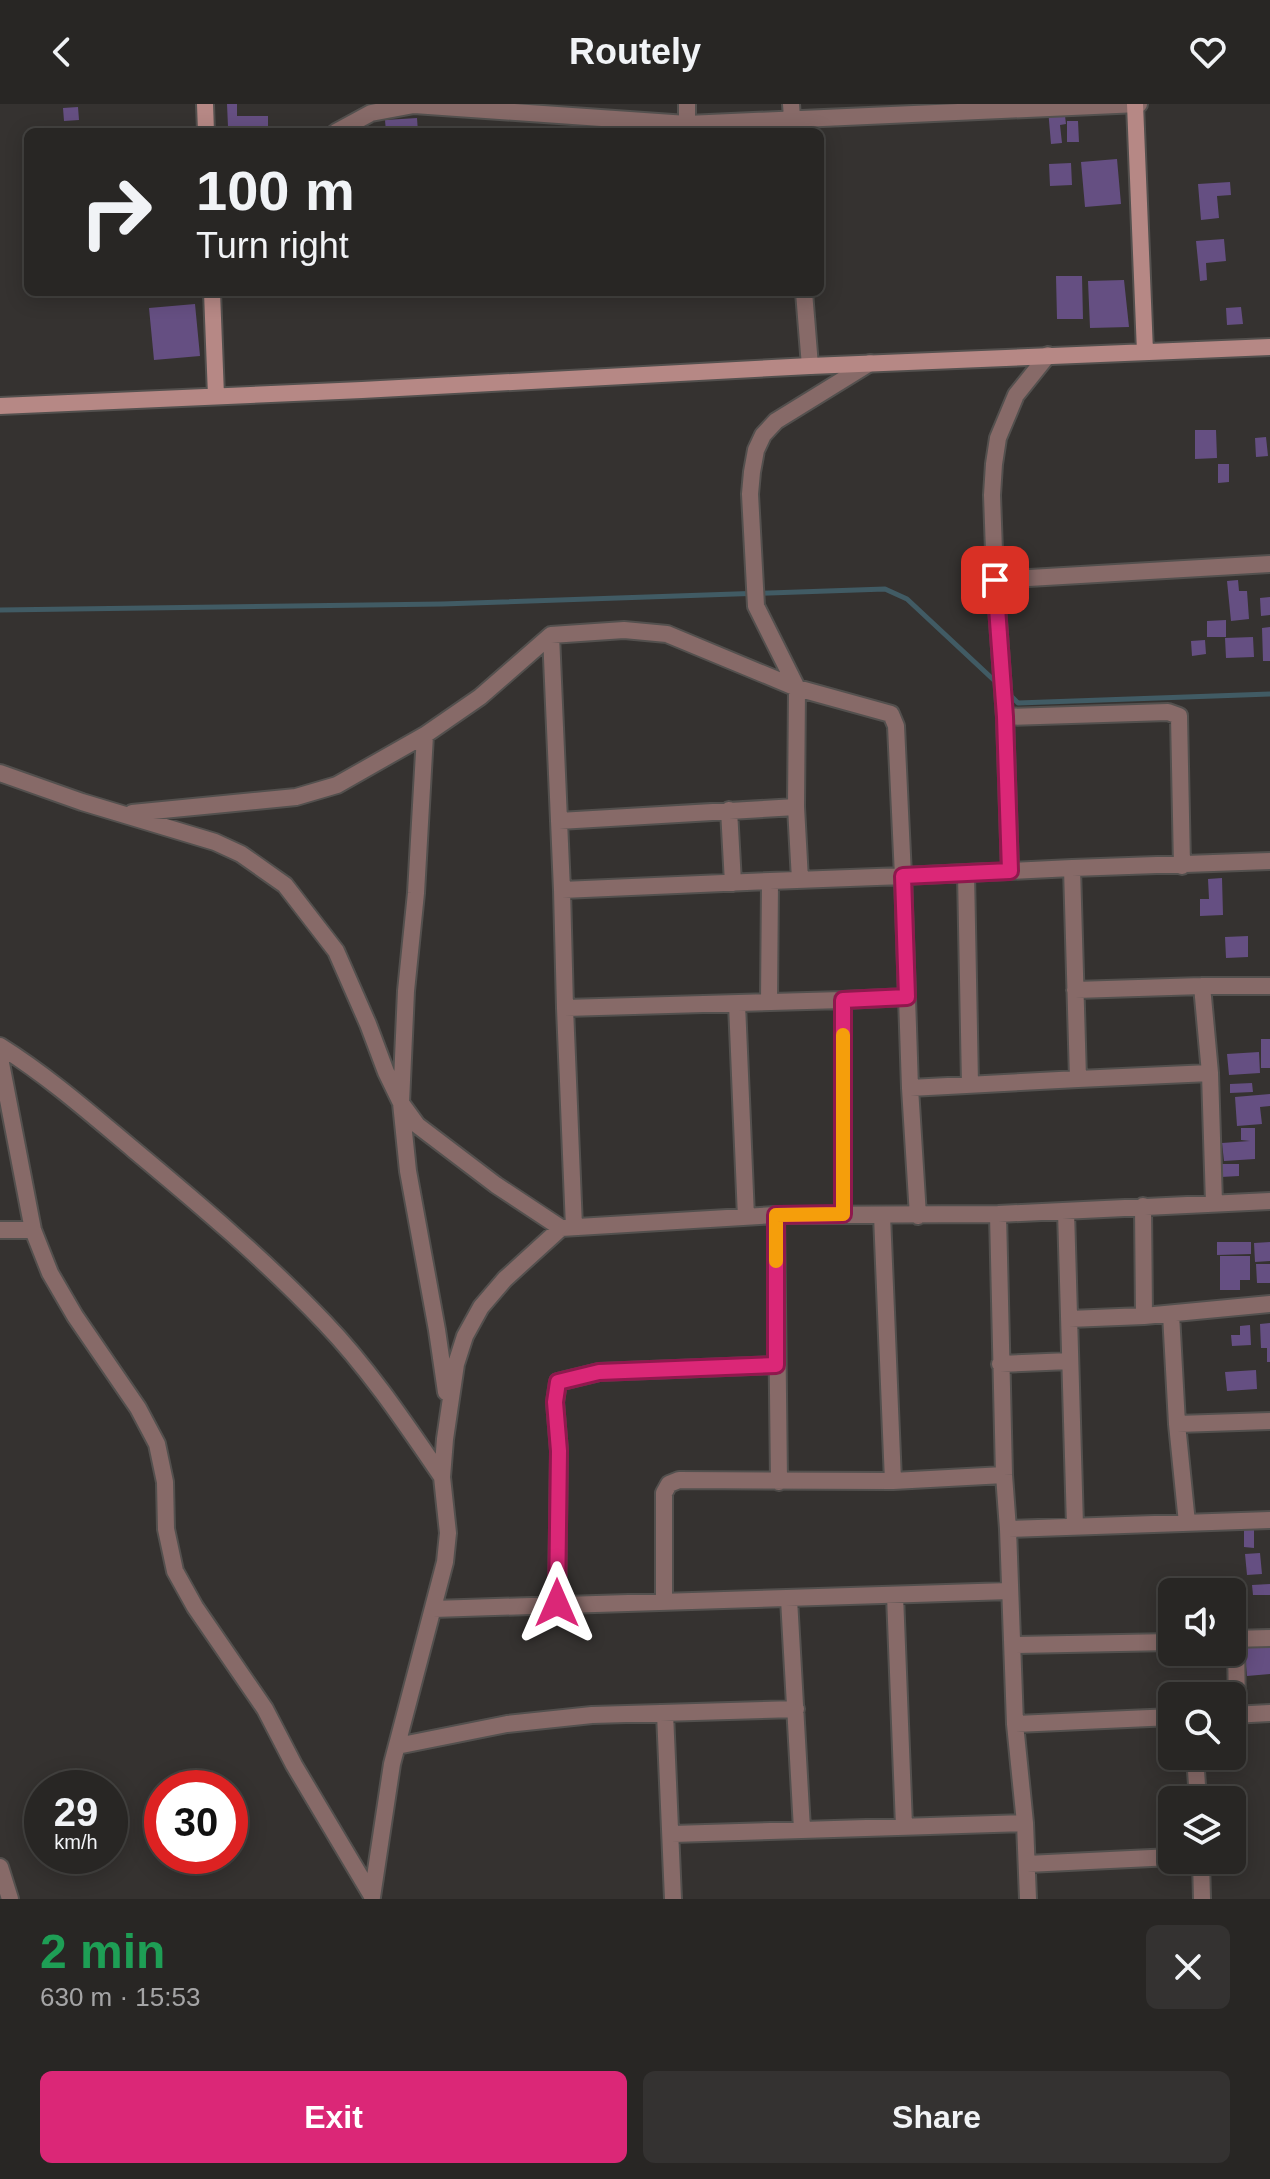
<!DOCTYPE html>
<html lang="en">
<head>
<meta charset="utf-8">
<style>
	:root { --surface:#282624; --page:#343231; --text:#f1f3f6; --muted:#a5a5a6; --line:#444341; --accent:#db2777 }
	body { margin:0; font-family:Helvetica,sans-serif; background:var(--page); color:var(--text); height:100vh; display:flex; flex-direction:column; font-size:30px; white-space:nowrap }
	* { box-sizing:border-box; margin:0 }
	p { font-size:26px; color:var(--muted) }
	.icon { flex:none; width:44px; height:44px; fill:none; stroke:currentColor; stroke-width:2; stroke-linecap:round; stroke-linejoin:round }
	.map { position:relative; height:1795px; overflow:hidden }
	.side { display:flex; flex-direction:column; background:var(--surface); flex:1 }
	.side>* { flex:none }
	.hud { position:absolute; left:24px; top:24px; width:800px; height:168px; border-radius:12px; box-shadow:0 4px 20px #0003,0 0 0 2px var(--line); background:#282624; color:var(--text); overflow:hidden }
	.controls { position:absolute; left:1158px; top:1474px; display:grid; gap:16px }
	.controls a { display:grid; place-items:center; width:88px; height:88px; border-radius:12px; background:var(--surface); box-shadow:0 4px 20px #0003,0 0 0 2px var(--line); font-size:40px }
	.speed { position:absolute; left:24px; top:1666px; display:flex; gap:16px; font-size:40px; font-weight:700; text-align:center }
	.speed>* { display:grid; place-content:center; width:104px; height:104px; border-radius:50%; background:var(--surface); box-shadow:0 4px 20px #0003,0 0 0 2px var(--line); line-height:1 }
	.speed small { font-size:20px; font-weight:400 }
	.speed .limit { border:12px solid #d22; background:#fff; color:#111 }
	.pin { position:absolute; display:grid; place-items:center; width:68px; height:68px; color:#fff; margin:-34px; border-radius:16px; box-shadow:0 4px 12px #0006 }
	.me { position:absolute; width:88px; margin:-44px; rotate:0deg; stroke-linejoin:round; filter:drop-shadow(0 0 6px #0008) }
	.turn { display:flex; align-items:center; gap:28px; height:168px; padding:0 40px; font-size:36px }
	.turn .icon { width:104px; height:104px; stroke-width:2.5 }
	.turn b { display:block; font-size:56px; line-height:68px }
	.round { display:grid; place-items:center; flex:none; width:84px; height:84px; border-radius:12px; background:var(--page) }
	.overview { display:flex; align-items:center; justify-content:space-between; height:136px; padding:0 40px }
	h1 { font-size:48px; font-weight:800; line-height:60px; color:#1e9e55 }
	.primary-button { display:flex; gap:16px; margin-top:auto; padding:16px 40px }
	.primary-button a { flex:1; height:92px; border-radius:12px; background:var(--accent); color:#fff; font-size:32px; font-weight:800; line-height:92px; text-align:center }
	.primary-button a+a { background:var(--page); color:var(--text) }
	header { display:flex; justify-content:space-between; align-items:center; height:104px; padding:0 40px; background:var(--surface); font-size:36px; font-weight:800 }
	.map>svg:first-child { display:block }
</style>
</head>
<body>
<header><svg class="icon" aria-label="back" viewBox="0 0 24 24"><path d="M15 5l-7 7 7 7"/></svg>Routely<svg class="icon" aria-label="heart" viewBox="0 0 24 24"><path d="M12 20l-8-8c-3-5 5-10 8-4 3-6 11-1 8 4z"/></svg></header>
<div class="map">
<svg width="1270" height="1795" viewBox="0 0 1270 1795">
	<rect width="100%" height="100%" fill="#353230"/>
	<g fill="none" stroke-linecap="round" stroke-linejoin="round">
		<!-- stream -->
		<path stroke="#415b64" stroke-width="5" d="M0,506l442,-6 443,-15 22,10 90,84
			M1007,588l11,11 252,-9"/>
	</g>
	<!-- building -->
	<path fill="#654f82" d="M227,0h10v12h31v10l-40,1z
		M78,3l1,13 -15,1 -1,-13z
		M1064,4l2,16 -6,1 2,18 -11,1 -3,-35z
		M417,14l1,14h-32l-1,-12z
		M1067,17h11l1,21h-12z
		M1117,55l4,45 -36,3 -4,-45z
		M1071,59l1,22 -22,1 -1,-22z
		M1230,78l1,13 -14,1 2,22 -18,2 -3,-36z
		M1224,135l2,22 -20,2 1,17 -7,1 -4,-40z
		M1056,172h26l1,43h-26z
		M1124,176l5,47 -39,1 -2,-47z
		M195,200l5,52 -46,4 -5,-52z
		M1241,203l2,17 -16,1 -1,-17z
		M1195,326h21l1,28 -22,1z
		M1266,333l2,19 -12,1 -1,-19z
		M1218,360h11v18l-11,1z
		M1238,476l1,11h8l2,28 -18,2 -4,-40z
		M1270,493v18l-9,1 -1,-18z
		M1226,516v17h-19v-16z
		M1270,523v34h-7l-1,-33z
		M1253,533l1,20 -28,1 -1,-20z
		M1205,536l1,14 -14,2 -1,-15z
		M1222,774l1,37 -23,1v-17h9l-1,-20z
		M1248,832v21l-22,1 -1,-21z
		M1261,935h9v29h-9z
		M1259,948l1,21 -31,2 -2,-21z
		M1252,979l1,9 -23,1v-9z
		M1270,990v12l-10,1 2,17 -25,2 -2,-29z
		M1241,1024h14v31l-31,2 -2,-18 28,-2 -9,-1z
		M1220,1060h19v12l-18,1z
		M1217,1138h34v12l-34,1z
		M1270,1138v19l-15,1 -1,-19z
		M1220,1152h30v24h-10v10h-20z
		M1256,1160h14v19h-13z
		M1270,1219v39h-3v-14h-6l-1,-24z
		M1250,1221l1,20 -19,1 -1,-11h9v-9z
		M1256,1266l1,19 -30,2 -2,-19z
		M1244,1425h10v19l-10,-1z
		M1260,1449l2,21 -15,1 -2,-21z
		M1270,1480v11h-17l-1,-10z
		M1270,1540v30l-23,2 -3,-30z"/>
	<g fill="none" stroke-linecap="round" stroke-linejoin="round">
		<!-- street casing -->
		<g stroke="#53504e" stroke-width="20">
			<path id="street" d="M687,0v20
				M791,0l2,28
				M336,28l35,-19 43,-8 273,19 452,-20
				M804,188l6,74
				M995,476l275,-16
				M1005,613l163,-5 11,4 3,150
				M425,631l-9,158 -10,98 -5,112 7,68 29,159 9,62
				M0,669l82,29 133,40 26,12 44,31 51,66 32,73 18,48 15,31 16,22 79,60 65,43 215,-13 222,-1 272,-13
				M729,706l4,73
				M132,709l164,-16 41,-12 88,-50 55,-38 71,-62
				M559,717l237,-14
				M1072,764l198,-7
				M1010,767l-5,-154 -10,-137 -3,-85 2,-31 4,-26 18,-43 32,-40
				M966,769l4,212
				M800,776l-4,-73 1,-119 -41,-82 -6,-112 2,-22 4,-22 7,-15 13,-14 94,-58
				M562,786l-11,-255 73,-5 43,4 130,54 94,26 5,12 7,150 -133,5 -1,121
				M1202,882l8,87 4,130
				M1075,886l127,-4h68
				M737,900l9,213
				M565,904l-3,-118 208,-9
				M0,942c48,30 91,68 134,104 66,55 131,110 190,172 45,47 81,101 118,155
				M0,954l33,172 17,43 25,43 63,92 19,36 8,38 1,47 9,42 20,36 70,102 29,56 78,131
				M1078,975l132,-6
				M910,984l168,-9 -6,-211 -169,8 7,212 8,128
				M1143,1102l1,110
				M1066,1107l9,315
				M843,1110v-214l64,-3
				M998,1110l6,261 4,54 7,195 10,99 3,76
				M776,1111l3,267
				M882,1111l11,266
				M574,1123l-9,-219 278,-8
				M0,1126h33
				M1171,1210l6,110 93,-3
				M1069,1215l75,-3 126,-12
				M1000,1260l70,-3
				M1177,1320l10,99
				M1008,1425l262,-9
				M895,1491l9,231
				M789,1495l13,230
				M664,1496v-107l5,-9 10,-4 214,1 111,-6
				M557,1499l2,-152 -4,-49 3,-20 41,-10 177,-7
				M433,1505l577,-18
				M1232,1535l38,-1
				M1236,1535l1,76
				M1013,1541l159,-3
				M665,1609l8,186
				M1232,1611l38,-2
				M1015,1620l157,-7
				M397,1642l110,-22 85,-9 204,-6
				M1195,1652l3,44
				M672,1730l353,-11
				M1201,1756l1,39
				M1027,1760l145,-7
				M0,1763l10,32
				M372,1793l20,-133 53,-202 3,-29 -6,-56 3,-38 11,-75 9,-28 16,-29 24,-28 56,-51"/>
		</g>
		<!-- secondary casing -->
		<g stroke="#53504e" stroke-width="20">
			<path id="secondary" d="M205,0l1,28
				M1135,0l10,248
				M212,188l4,104
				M0,302l362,-16 448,-24 460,-19"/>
		</g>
		<!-- street -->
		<use href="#street" stroke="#876a68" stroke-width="16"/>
		<!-- secondary -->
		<use href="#secondary" stroke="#b68885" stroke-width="16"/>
	</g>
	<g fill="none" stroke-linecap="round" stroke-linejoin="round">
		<!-- route casing -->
		<g stroke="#8e194d" stroke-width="20">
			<path id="route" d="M557,1499l2,-152 -4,-49 3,-20 41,-10 177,-7v-150l67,-1v-214l64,-3 -4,-121 107,-5 -5,-154 -10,-137"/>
		</g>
		<!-- route -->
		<use href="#route" stroke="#db2777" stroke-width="14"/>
		<!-- slow -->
		<path stroke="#f59e0b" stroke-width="14" d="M776,1157v-46l67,-1v-179"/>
	</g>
</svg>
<div class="controls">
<a><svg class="icon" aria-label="sound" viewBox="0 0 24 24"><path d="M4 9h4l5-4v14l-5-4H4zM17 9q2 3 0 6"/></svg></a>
<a><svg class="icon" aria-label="search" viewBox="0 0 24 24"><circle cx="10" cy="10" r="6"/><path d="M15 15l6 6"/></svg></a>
<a><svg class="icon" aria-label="layers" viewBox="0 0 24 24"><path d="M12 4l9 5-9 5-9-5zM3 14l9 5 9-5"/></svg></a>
</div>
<div class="speed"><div>29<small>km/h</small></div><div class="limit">30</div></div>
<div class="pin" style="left:995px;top:476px;background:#d93025"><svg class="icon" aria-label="arrive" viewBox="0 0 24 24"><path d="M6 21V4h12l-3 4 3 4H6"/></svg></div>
<svg class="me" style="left:557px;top:1499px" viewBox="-20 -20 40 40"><path d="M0-17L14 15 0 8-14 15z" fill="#db2777" stroke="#fff" stroke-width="4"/></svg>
<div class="hud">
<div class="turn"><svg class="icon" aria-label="right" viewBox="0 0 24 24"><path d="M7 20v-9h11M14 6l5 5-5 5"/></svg><div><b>100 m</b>Turn right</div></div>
</div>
</div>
<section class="side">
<div class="overview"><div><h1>2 min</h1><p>630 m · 15:53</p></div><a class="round"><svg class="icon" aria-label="close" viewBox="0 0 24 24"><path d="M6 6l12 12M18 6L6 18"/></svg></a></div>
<div class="primary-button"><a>Exit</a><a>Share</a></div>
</section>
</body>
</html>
